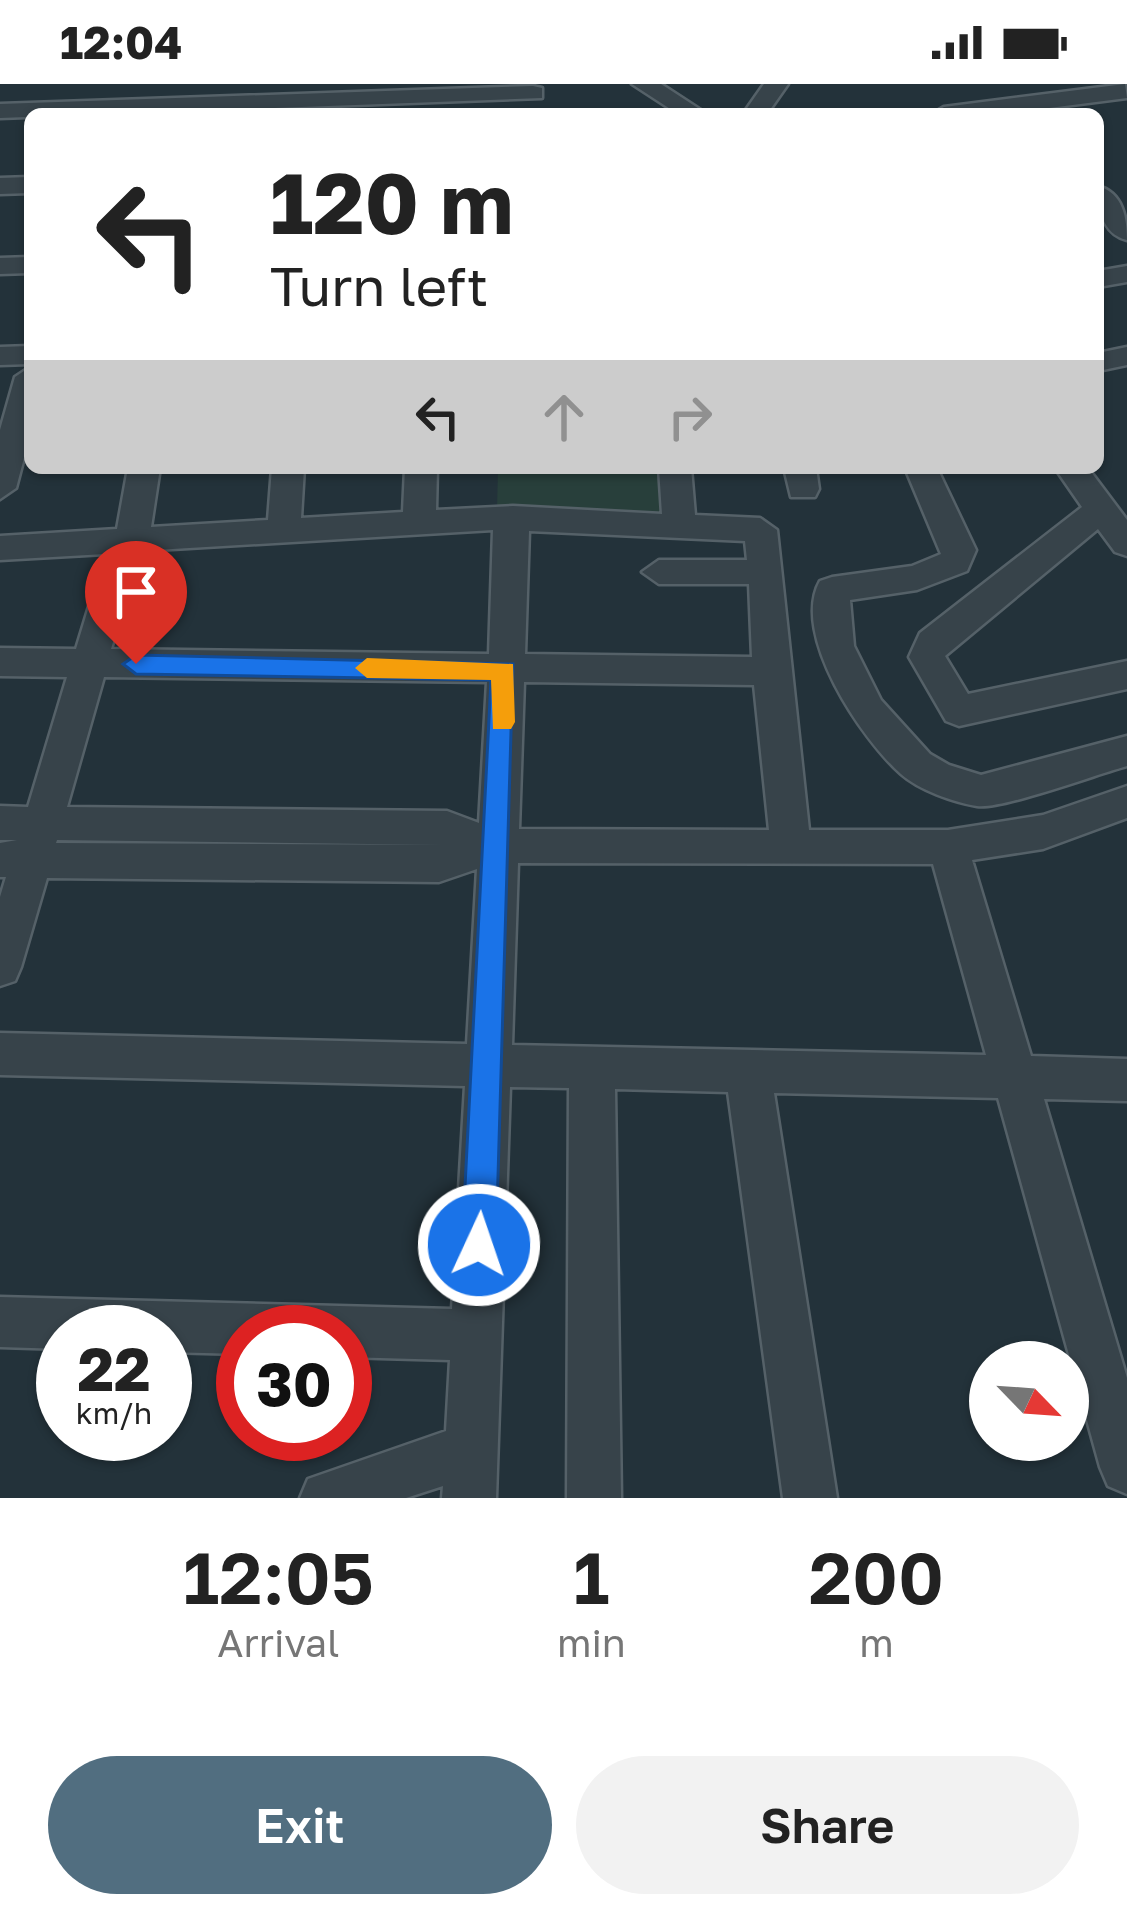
<!DOCTYPE html>
<html lang="en">
<head>
<meta charset="utf-8">
<style>
	:root { --surface:#fff; --page:#f2f2f2; --text:#222; --muted:#767676; --accent:#516e80 }
	body { margin:0; font-family:"Golos Text",sans-serif; background:var(--page); color:var(--text); height:100vh; display:flex; flex-direction:column; font-size:45px; white-space:nowrap }
	* { box-sizing:border-box; margin:0 }
	p { font-size:39px; color:var(--muted) }
	.icon { flex:none; width:66px; height:66px; fill:none; stroke:currentColor; stroke-width:2; stroke-linecap:round; stroke-linejoin:round }
	.map { position:relative; height:1414px; overflow:hidden }
	.side { display:flex; flex-direction:column; background:var(--surface); flex:1 }
	.side>* { flex:none }
	.hud { position:absolute; left:24px; top:24px; width:1080px; height:366px; border-radius:18px; box-shadow:0 3px 9px #0004; background:#fff; color:var(--text); overflow:hidden }
	.needle { width:78px; rotate:115deg }
	.fabs { position:absolute; left:969px; top:1257px; display:grid; gap:24px }
	.fabs a { display:grid; place-items:center; width:120px; height:120px; border-radius:50%; background:var(--surface); box-shadow:0 3px 9px #0004; font-size:60px }
	.speed { position:absolute; left:36px; top:1221px; display:flex; gap:24px; font-size:60px; font-weight:700; text-align:center }
	.speed>* { display:grid; place-content:center; width:156px; height:156px; border-radius:50%; background:var(--surface); box-shadow:0 3px 9px #0004; line-height:1 }
	.speed small { font-size:30px; font-weight:400 }
	.speed .limit { border:18px solid #d22; background:#fff; color:#111 }
	.pin { position:absolute; display:grid; place-items:center; width:102px; height:102px; color:#fff; margin:-123px -51px; border-radius:50% 50% 50% 0; rotate:-45deg; box-shadow:0 0 12px #0007 }
	.pin .icon { rotate:45deg }
	.me { position:absolute; width:132px; margin:-66px; rotate:3deg; stroke-linejoin:round; filter:drop-shadow(0 0 9px #0008) }
	.turn { display:flex; align-items:center; gap:42px; height:252px; padding:0 48px; font-size:54px }
	.turn .icon { width:156px; height:156px; stroke-width:2.5 }
	.turn b { display:block; font-size:84px; line-height:102px }
	.lanes { display:flex; align-items:center; height:114px; padding:0 48px; background:#0003; justify-content:center; gap:60px; direction:ltr }
	.lanes .off { opacity:.35 }
	.eta { display:flex; justify-content:space-evenly; align-items:center; height:204px; text-align:center }
	.eta b { font-size:72px; font-weight:600; line-height:84px }
	.action { display:flex; gap:24px; margin-top:auto; padding:24px 48px }
	.action a { flex:1; height:138px; border-radius:72px; background:var(--accent); color:#fff; font-size:48px; font-weight:600; line-height:138px; text-align:center }
	.action a+a { background:var(--page); color:var(--text) }
	.status { display:flex; justify-content:space-between; align-items:center; height:84px; padding:0 60px; background:var(--surface); direction:ltr }
	.status svg { height:33px; fill:currentColor }
	.map>svg:first-child { display:block }
</style>
</head>
<body>
<div class="status"><b>12:04</b><svg viewBox="0 0 49 12"><path d="M0 12V9h3v3zM5 12V6h3v6zM10 12V3h3v9zM15 12V0h3v12zM26 1h20v11H26zM47 4h2v5h-2z"/></svg></div>
<div class="map">
<svg width="1127" height="1414" viewBox="0 0 1127 1414">
	<rect width="100%" height="100%" fill="#23323a"/>
	<!-- green -->
	<path fill="#283f3b" d="M498,384h165l3,43 -14,6 -155,-8z"/>
	<g fill="none" stroke-linecap="round" stroke-linejoin="round">
		<!-- minor casing -->
		<g stroke="#556168" stroke-width="5">
			<path id="minor" d="M632,0h29l46,30h-29z
				M764,0h24l-21,30h-24z
				M1125,0l2,14 -125,16h-70l12,-7z
				M533,2l9,2v10l-542,20v-14z
				M30,93v16l-30,1v-16z
				M1098,102c25,7 29,32 29,54 -25,-6 -29,-32 -29,-54z
				M30,173v16l-30,1v-16z
				M1127,182v16l-29,5v-16z
				M30,262v18l-30,1v-18z
				M1127,263v18l-29,6v-18z
				M30,283v68l-14,53 -16,11v-69l15,-53z
				M128,384h32l-9,59 117,-7 4,-52h32l-3,50 102,-6 2,-44h32l-1,42 77,-4 149,8 -3,-46h32l4,47 65,3 17,12 32,300h139l95,-15 84,-29v32l-84,31 -71,11 59,196 96,3v42l-83,-2 83,279v116l-19,-8 -8,-19 -102,-369 -224,-5 63,405h-54l-55,-406 -113,-3 6,409h-54l2,-410 -59,-1 -14,411h-54l1,-12 -37,12h-106l8,-19 138,-48 4,-71 -105,-3v-25h-102v22l-78,-2v-20h-102v17l-63,-2v-50l452,12 13,-223 -465,-11v-42l467,11 10,-175 -38,13 -392,-4 -26,89 -6,14 -15,5v-89l6,-20h-6v-34l17,-3h-17v-34l28,1 39,-130 -67,-1v-28l76,1 29,-95 -105,6v-24l117,-7zM493,446l-4,124 -378,-5 28,-98zM529,447l216,10 2,19h-88l-17,12 17,12h90l3,73 -227,-3zM104,593l383,5 -8,141 -32,-12 -380,-4zM524,598l230,3 15,145 -250,-1zM57,756l389,5h1l-391,-2zM518,779l415,1 53,191 -474,-10z
				M784,384h32l3,21 -4,8h-24z
				M905,384h32l39,82 -9,21 -50,19 -67,10 4,46 27,54 49,54 19,11 32,10 146,-39v30c-29,8 -127,44 -150,40 -24,-4 -58,-16 -76,-32 -39,-35 -111,-140 -81,-193l12,-4 80,-11 29,-12z
				M1055,384h33l39,52v36l-12,-4 -17,-23 -153,127 23,38 159,-33v28l-168,37 -13,-5 -37,-64 11,-24 162,-126z"/>
		</g>
		<!-- minor -->
		<use href="#minor" fill="#37434a" fill-rule="evenodd"/>
	</g>
	<!-- route -->
	<path fill="#1a73e8" stroke="#114b97" stroke-width="3" d="M136,571l377,9 -17,581 -5,12 -12,5 -12,-5 -5,-12 29,-565 -355,-6 -13,-10z"/>
	<!-- slow -->
	<path fill="#f59e0b" d="M367,574l146,6 2,58 -4,7h-18l-2,-49 -124,-2 -12,-10z"/>
</svg>
<div class="fabs">
<a><svg class="needle" viewBox="-14 -14 28 28"><path d="M0-13l5 13h-10z" fill="#e53935"/><path d="M0 13l5-13h-10z" fill="#767676"/></svg></a>
</div>
<div class="speed"><div>22<small>km/h</small></div><div class="limit">30</div></div>
<div class="pin" style="left:136px;top:580px;background:#d93025"><svg class="icon" aria-label="arrive" viewBox="0 0 24 24"><path d="M6 21V4h12l-3 4 3 4H6"/></svg></div>
<svg class="me" style="left:479px;top:1161px" viewBox="-20 -20 40 40"><circle r="17" fill="#1a73e8" stroke="#fff" stroke-width="3"/><path d="M0-11L8 9 0 5-8 9z" fill="#fff"/></svg>
<div class="hud">
<div class="turn"><svg class="icon" aria-label="left" viewBox="0 0 24 24"><path d="M17 20v-9H6M10 6l-5 5 5 5"/></svg><div><b>120 m</b>Turn left</div></div>
<div class="lanes"><svg class="icon" aria-label="left" viewBox="0 0 24 24"><path d="M17 20v-9H6M10 6l-5 5 5 5"/></svg><svg class="icon off" aria-label="ahead" viewBox="0 0 24 24"><path d="M12 20V5M6 11l6-6 6 6"/></svg><svg class="icon off" aria-label="right" viewBox="0 0 24 24"><path d="M7 20v-9h11M14 6l5 5-5 5"/></svg></div>
</div>
</div>
<section class="side">
<div class="eta">
<div><b>12:05</b><p>Arrival</p></div>
<div><b>1</b><p>min</p></div>
<div><b>200</b><p>m</p></div>
</div>
<div class="action"><a>Exit</a><a>Share</a></div>
</section>
</body>
</html>
